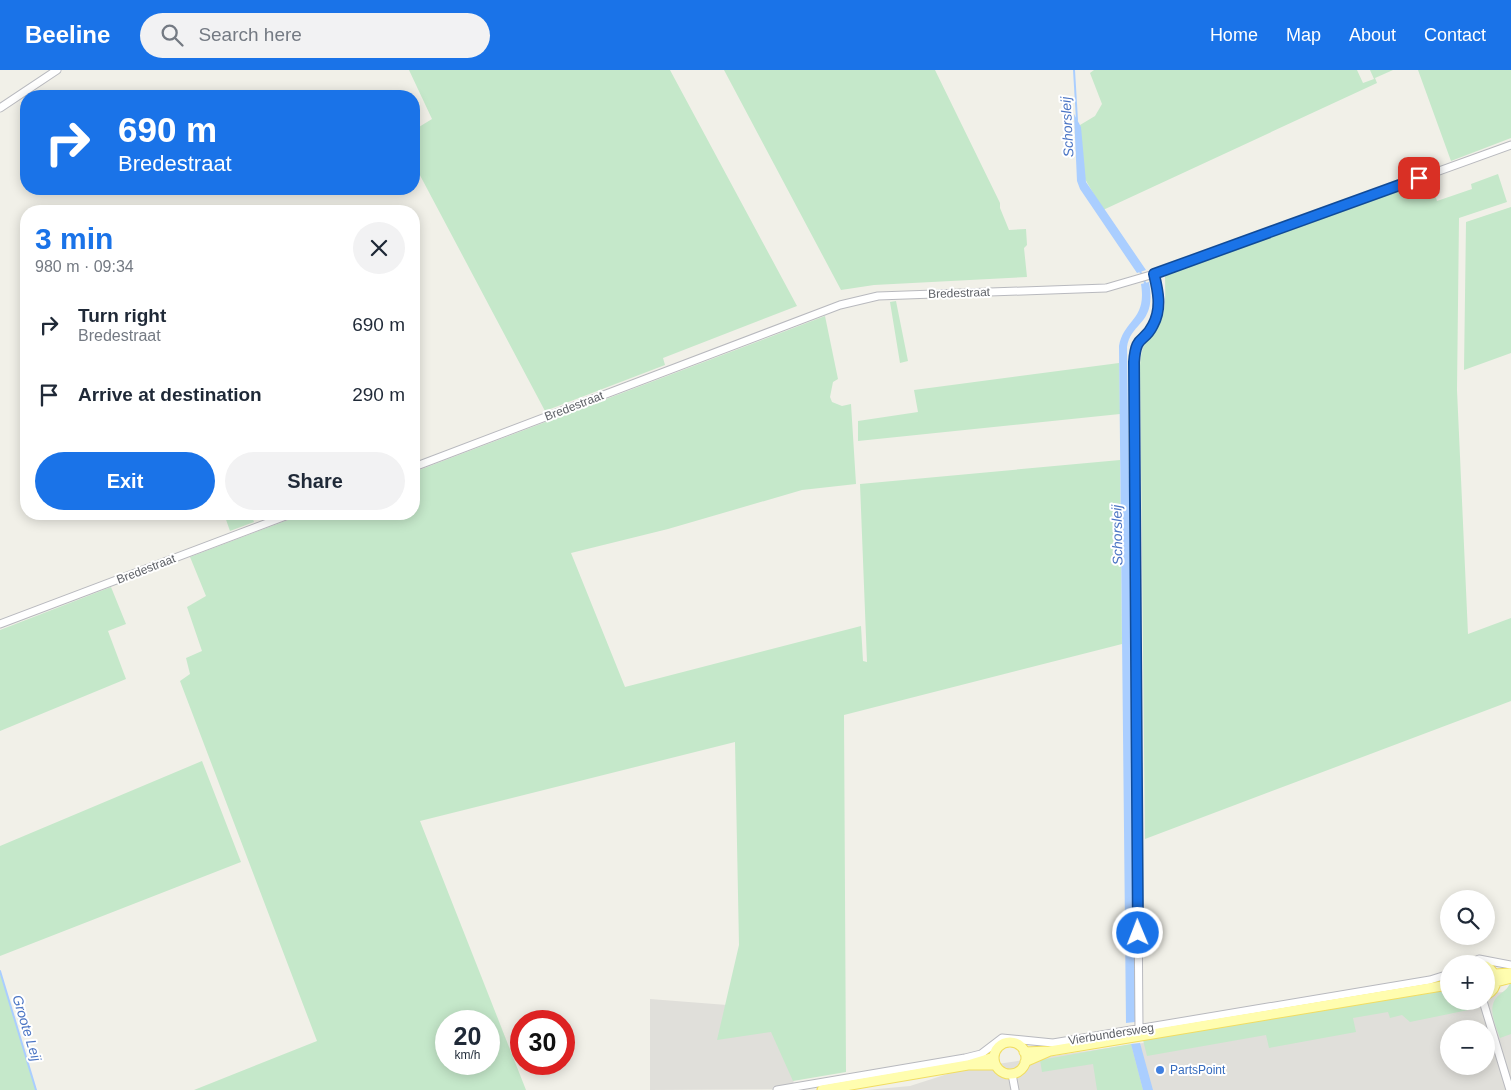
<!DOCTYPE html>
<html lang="en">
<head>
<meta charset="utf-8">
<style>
	:root { --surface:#fff; --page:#f2f2f3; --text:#1f2937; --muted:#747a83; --accent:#1a73e8 }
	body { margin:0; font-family:Helvetica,sans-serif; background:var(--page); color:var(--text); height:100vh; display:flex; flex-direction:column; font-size:19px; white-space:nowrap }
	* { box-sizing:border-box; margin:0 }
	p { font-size:16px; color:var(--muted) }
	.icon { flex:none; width:28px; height:28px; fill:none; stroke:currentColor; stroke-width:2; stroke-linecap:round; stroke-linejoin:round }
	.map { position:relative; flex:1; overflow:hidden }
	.panel { position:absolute; left:20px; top:135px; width:400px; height:315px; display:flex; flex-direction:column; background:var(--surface); border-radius:20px; box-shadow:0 2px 12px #0003 }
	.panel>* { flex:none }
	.top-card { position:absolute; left:20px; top:20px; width:400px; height:105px; border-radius:20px; box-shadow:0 2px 12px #0003; background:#1a73e8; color:#fff; overflow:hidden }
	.buttons { position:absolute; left:1440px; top:820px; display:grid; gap:10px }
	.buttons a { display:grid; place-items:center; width:55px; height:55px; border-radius:50%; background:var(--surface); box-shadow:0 2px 12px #0003; font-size:25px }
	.speed { position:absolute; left:435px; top:940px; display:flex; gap:10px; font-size:25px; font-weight:700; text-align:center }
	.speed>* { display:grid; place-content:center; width:65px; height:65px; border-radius:50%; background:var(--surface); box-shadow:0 2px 12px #0003; line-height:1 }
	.speed small { font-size:12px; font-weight:400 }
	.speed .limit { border:8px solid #d22; background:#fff; color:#111 }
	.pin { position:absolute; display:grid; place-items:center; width:42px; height:42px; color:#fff; margin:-21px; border-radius:10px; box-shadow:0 2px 8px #0006 }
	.me { position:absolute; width:55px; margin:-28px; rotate:359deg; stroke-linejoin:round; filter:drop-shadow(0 0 4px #0008) }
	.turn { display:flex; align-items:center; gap:18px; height:105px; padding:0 15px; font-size:22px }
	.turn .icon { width:65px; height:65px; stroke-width:2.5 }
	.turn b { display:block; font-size:35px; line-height:42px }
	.round { display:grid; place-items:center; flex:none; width:52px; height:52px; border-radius:26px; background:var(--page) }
	.head { display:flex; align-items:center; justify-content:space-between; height:85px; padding:0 15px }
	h1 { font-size:30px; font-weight:800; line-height:38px; color:var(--accent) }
	.primary-button { display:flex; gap:10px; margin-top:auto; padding:10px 15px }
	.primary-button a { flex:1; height:58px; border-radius:30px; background:var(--accent); color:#fff; font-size:20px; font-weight:800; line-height:58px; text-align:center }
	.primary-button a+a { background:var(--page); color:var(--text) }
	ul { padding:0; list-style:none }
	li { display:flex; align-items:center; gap:15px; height:70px; padding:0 15px }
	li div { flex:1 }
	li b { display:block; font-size:19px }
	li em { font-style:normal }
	header { display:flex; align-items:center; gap:30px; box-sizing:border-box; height:70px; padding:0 25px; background:var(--accent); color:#fff }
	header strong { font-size:24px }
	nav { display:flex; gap:28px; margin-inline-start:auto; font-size:18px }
	.search { width:350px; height:45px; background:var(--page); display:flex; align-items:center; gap:12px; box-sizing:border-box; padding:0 18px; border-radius:28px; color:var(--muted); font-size:19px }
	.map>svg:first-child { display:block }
</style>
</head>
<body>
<header>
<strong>Beeline</strong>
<div class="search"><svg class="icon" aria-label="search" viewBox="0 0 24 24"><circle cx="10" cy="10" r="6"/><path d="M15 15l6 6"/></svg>Search here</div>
<nav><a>Home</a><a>Map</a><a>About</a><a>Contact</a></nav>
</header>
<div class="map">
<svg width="1511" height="1020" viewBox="0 0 1511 1020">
	<rect width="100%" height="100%" fill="#f1f0e8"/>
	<!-- industrial -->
	<path fill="#e0dfda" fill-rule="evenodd" d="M1511,921v99h-644l43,-4 53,-17 486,-70v2h37v-7zM1449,959h37v37h-37z
		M650,929l77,6 46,23 18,19 3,42 -144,1z"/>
	<!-- green -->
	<path fill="#c5e8ca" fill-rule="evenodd" d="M409,0h261l127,236 -134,52 2,7 -120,46 -131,-247v-34l18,-11z
		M724,0h211l65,133v5l9,22 17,-1 1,16 -3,3 3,29 -153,8 -33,5z
		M1094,0h263l6,13 11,-4 -4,-9h23l-18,8 2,5 -274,127 -18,-31 -5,-54 15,-9 7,-12 -12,-31z
		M1418,0h93v68l-60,23z
		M1498,104l9,28 -48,16 -2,172 11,244 43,-16v83l-366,138 -5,-473c2,-29 8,-21 19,-41 8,-14 6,-34 6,-50l265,-96 7,22 35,-12 -1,-5z
		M1511,137v146l-47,17 2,-148z
		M896,231l12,60 -8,2 -10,-61z
		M825,246l13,63 -5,3 -3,15 2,5 10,4 9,-2 5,80 -54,6 -134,39 -97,24 54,134 236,-61 2,35 4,1 -7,-178 260,-24 2,184 -278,71 2,357 -53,9 -22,-49 -54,8 22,-95 -4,-203 -315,79 106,269h-332l123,-49 -137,-360 10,-7 -4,-16 16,-7 -15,-44 19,-11 -16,-39 114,-43h110v-42zM446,951h43v43h-43z
		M1119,293l1,51 -262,27v-20l60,-9 -4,-22z
		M224,444h27l3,8 -24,9z
		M111,517l15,37 -18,7 18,48 -126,52v-101z
		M202,691l39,101 -241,94v-110z
		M0,901l36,119h-36z
		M1511,910v54l-11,4c-5,-14 -14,-32 -1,-43 6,-5 10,-7 12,-15z
		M1449,920v11h21l8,7 -68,14 -8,-7 -12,3 -2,-6 -35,6 3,14 -87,16 -3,-13 -119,21 -4,-16z
		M1131,974l12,46h-46l-4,-26 -51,8 -2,-12z"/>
	<!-- water -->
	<path fill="#aaceff" d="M1074,44l7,13 5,55 60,88 -9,3 -57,-84 -3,-8z
		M1149,212c8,43 -18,39 -22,65l8,559v116l-9,1 -7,-677c5,-27 28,-26 22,-62z
		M1140,973l13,47h-10l-12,-46z"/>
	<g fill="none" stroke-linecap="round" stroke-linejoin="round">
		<!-- stream -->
		<path stroke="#aaceff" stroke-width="2" d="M1074,0l3,50
			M1140,201l6,14
			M0,901l36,119"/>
		<!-- minor casing -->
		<g stroke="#b8b9be" stroke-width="9">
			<path id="minor" d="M0,38l57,-38
				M414,397l426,-162 38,-9 228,-8 48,-14 357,-129
				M0,554l291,-110
				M1468,894l11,-5 32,6
				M1483,931l27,89
				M1139,959l-5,-667c1,-20 5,-19 17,-34 13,-14 6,-37 3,-54
				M1012,1004l3,16
				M777,1020l188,-32 16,-4 21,-16 51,5 377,-63 19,-6"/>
		</g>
		<!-- major casing -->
		<g stroke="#f1dd61" stroke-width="11">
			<path id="major" d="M1486,896c13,8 13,22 0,29
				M1495,904l16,-1
				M1496,912l15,-4
				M994 988a16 16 0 1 1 32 0a16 16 0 1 1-32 0Z
				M1024,982l26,-1 392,-65 7,1
				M1025,992l25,-11
				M970,995h25
				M822,1020l146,-25 26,-8"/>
		</g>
		<!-- minor -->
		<use href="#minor" stroke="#fff" stroke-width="7"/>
		<!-- major -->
		<use href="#major" stroke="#fffdaf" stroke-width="9"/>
	</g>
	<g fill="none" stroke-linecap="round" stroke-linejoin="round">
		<!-- route casing -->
		<g stroke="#114b97" stroke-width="12">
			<path id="route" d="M1138,863l-4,-571c2,-29 10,-18 19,-37 9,-17 5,-34 1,-51l265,-96"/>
		</g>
		<!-- route -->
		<use href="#route" stroke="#1a73e8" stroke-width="9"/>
	</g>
	<!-- markers -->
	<circle fill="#3f7fe0" stroke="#fff" stroke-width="2" cx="1160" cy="1000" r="5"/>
	<g text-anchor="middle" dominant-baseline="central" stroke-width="4" stroke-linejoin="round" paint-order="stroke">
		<!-- street labels -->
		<g font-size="12" fill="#5f6268" stroke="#fff">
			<text transform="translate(959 223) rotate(-2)">Bredestraat</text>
			<text transform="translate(574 336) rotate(-21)">Bredestraat</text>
			<text transform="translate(146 499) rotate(-21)">Bredestraat</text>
			<text transform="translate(1111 964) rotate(-9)">Vierbundersweg</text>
		</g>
		<!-- shop labels -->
		<g font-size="12" fill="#366cbe" stroke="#fff" text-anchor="start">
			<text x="1170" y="1000">PartsPoint</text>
		</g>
		<!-- water labels -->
		<g font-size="14" font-style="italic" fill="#4b75c4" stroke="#fff">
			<text transform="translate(1067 57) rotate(-93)">Schorsleij</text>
			<text transform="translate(1117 465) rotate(-91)">Schorsleij</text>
			<text transform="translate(27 958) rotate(73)">Groote Leij</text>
		</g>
	</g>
</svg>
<div class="buttons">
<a><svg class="icon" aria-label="search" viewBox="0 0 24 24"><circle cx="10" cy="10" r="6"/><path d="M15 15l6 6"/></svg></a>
<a>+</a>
<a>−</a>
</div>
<div class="speed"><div>20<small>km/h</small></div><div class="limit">30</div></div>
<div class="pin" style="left:1419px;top:108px;background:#d93025"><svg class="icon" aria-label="arrive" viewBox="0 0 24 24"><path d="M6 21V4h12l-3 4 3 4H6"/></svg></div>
<svg class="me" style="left:1138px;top:863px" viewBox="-20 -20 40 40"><circle r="17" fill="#1a73e8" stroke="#fff" stroke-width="3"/><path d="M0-11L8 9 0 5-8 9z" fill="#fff"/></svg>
<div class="top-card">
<div class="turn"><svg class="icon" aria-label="right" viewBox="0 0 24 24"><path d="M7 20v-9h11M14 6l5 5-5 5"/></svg><div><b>690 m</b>Bredestraat</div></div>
</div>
<section class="panel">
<div class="head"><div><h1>3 min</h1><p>980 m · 09:34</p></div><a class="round"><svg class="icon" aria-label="close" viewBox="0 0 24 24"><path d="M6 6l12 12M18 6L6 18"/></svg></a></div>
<ul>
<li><svg class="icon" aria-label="right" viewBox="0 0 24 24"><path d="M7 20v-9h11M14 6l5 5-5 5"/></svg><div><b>Turn right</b><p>Bredestraat</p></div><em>690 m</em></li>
<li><svg class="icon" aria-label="arrive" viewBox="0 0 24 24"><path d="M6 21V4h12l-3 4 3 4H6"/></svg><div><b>Arrive at destination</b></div><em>290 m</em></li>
</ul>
<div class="primary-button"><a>Exit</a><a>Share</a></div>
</section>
</div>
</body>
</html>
